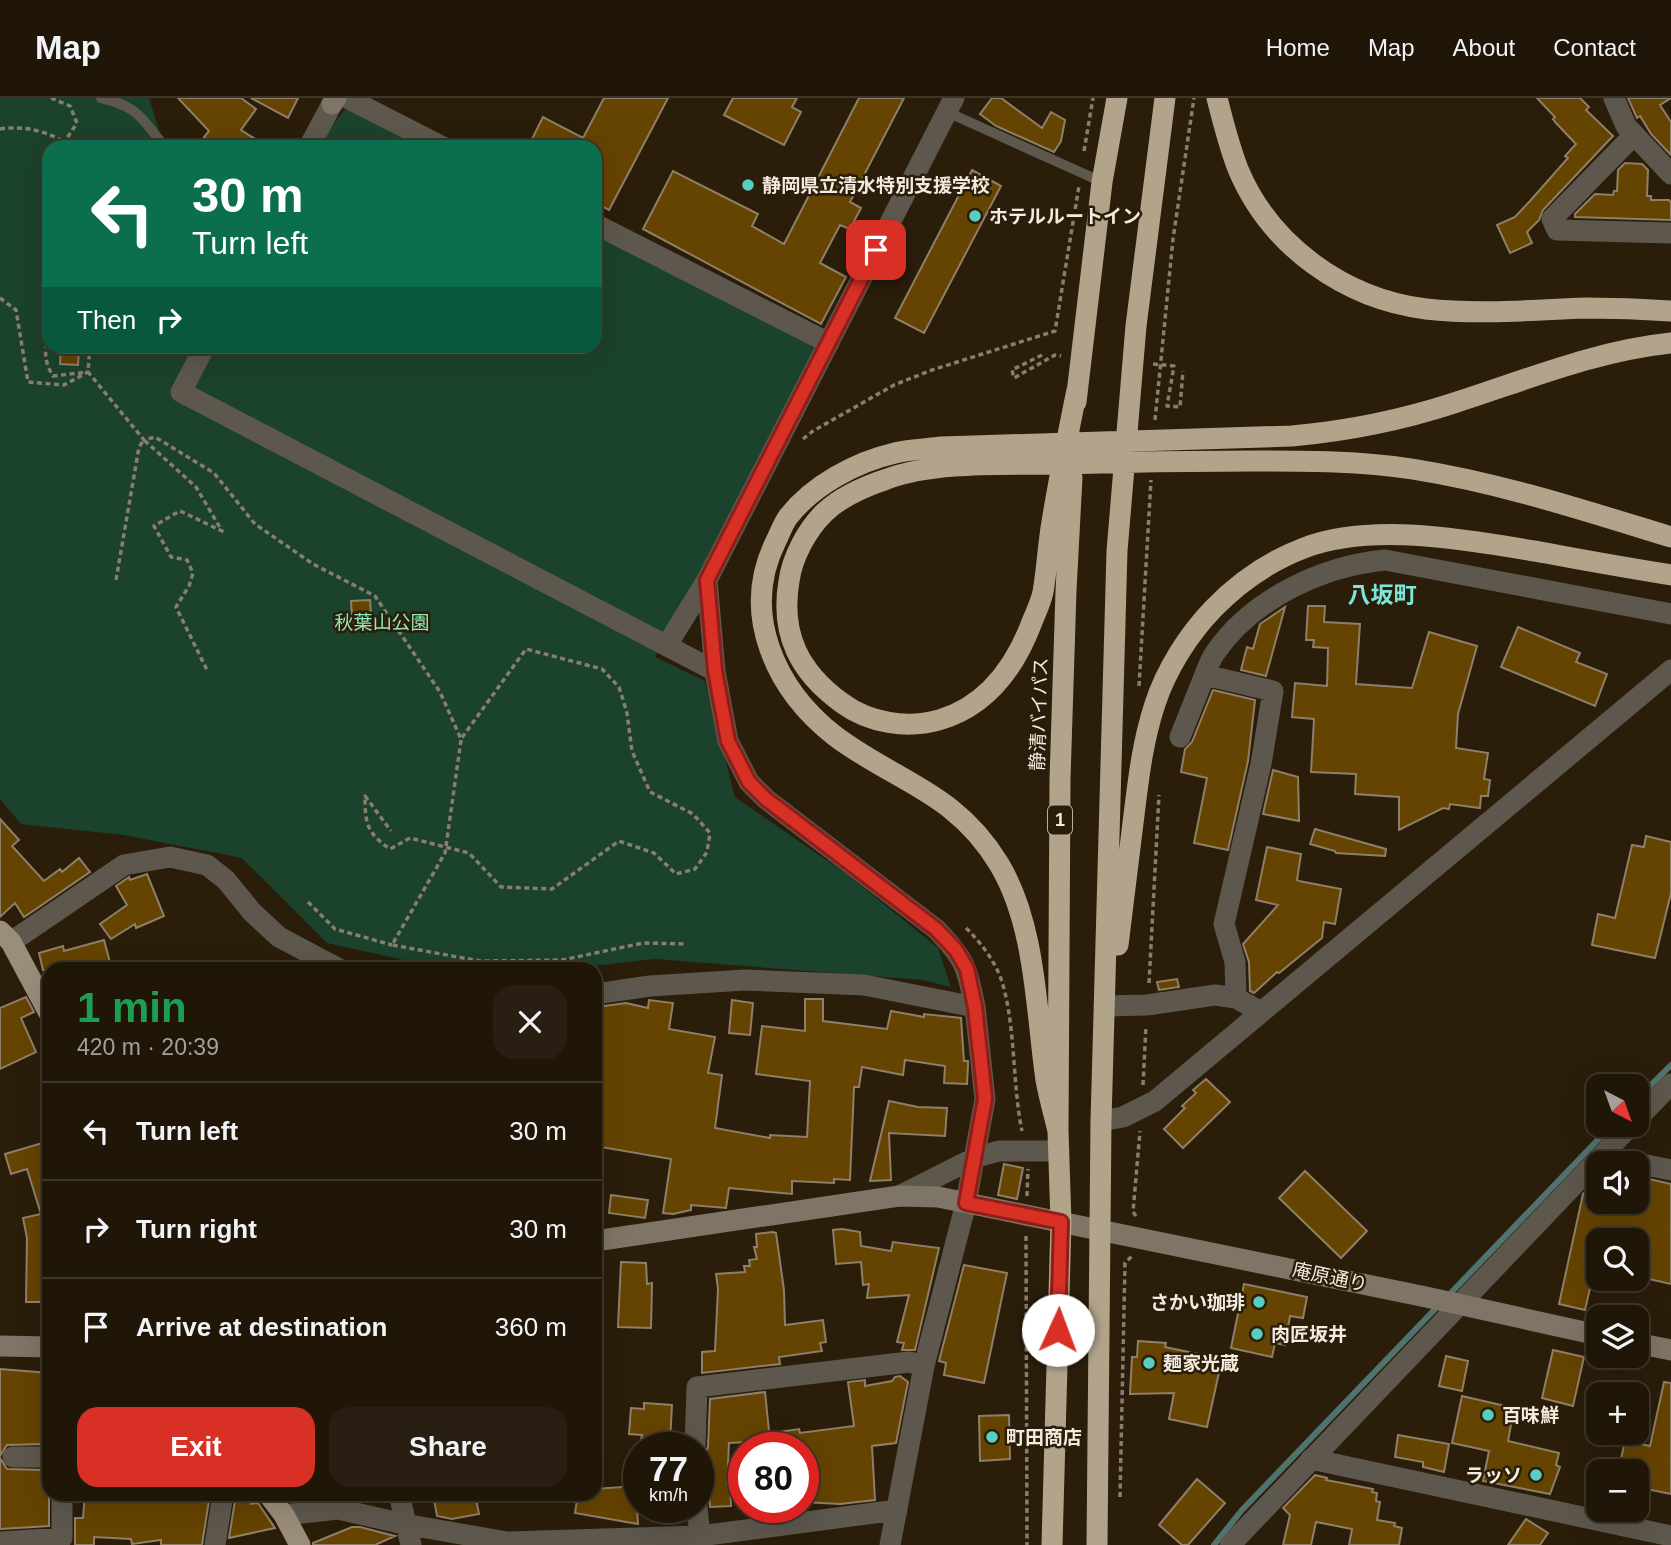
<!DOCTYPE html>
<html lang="en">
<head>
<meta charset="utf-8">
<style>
	:root { --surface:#201608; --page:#281f12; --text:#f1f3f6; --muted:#a29f9c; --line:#3d3529; --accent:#d93025 }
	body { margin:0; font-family:Arial,"Noto Sans JP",sans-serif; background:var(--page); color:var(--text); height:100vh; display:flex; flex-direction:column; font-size:26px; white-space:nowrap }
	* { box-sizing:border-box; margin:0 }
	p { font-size:23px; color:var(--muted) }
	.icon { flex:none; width:38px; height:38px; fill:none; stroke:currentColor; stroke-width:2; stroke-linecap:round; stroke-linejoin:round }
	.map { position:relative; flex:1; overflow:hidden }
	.details { position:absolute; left:42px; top:864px; width:560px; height:539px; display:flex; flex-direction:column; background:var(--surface); border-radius:21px; box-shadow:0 7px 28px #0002,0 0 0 2px var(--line) }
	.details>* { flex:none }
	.top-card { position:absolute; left:42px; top:42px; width:560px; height:214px; border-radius:21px; box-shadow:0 7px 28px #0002,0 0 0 2px var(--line); background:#0b6e4f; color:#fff; overflow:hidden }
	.needle { width:46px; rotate:139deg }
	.controls { position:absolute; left:1586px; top:976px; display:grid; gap:14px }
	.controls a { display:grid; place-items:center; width:63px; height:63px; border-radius:14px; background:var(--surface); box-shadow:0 7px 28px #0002,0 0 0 2px var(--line); font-size:35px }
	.speed { position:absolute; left:623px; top:1334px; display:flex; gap:14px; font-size:35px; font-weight:700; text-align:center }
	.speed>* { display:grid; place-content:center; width:91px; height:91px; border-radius:50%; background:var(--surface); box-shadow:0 7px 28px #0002,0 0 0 2px var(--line); line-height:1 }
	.speed small { font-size:18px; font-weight:400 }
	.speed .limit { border:10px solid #d22; background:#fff; color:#111 }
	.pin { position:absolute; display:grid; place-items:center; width:60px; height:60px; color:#fff; margin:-30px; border-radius:14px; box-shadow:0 4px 10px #0006 }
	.me { position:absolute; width:77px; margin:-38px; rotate:2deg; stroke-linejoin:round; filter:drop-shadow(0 0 5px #0008) }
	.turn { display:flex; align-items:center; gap:24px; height:147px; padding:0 35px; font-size:32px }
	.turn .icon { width:91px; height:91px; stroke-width:2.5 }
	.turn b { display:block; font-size:49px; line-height:60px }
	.then { display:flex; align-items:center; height:66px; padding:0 35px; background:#0003; gap:14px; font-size:26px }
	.round { display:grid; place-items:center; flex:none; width:74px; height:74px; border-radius:21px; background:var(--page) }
	.headline { display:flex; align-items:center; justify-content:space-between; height:119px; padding:0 35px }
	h1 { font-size:42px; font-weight:700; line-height:52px; color:#1e9e55 }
	.cta { display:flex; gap:14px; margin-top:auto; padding:14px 35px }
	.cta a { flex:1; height:80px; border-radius:21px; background:var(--accent); color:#fff; font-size:28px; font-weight:700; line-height:80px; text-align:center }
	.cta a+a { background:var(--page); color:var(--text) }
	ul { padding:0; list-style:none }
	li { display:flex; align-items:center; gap:21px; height:98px; padding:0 35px; border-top:2px solid var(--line) }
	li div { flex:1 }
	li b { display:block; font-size:26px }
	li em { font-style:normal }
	header { display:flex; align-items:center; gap:42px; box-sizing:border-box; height:98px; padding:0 35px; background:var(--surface); border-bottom:2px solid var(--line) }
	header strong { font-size:33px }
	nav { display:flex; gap:38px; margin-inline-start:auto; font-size:24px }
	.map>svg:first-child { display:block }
</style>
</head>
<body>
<header>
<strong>Map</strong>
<nav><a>Home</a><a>Map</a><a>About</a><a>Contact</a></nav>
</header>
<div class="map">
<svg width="1671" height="1447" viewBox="0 0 1671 1447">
	<rect width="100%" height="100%" fill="#2a1d0a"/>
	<!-- green -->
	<path fill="#1b422c" d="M0,0h149l15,49h-115v199h546v-116l226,112 -166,315 50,24 30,116 113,78 90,73 13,39 -28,-7 -268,-21 -98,11 -113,-1 -117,-26 -85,-85 -118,-23 -103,-11 -21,-25z
		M347,9l80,40h-112z"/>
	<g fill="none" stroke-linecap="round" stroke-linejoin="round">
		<!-- stream -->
		<path stroke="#51736f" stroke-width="6" d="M1636,1002l35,-35
			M1446,1200l166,-173
			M1214,1447l28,-35 196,-204"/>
	</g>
	<!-- building -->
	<path fill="#654300" stroke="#8f7f69" stroke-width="2" d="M178,0h63l15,11 -15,21 27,17h-51l-13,-10 5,-6z
		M251,0h47l-10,20z
		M604,0h64l-59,112 -14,-8v-55h-67l15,-30 40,21z
		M733,0h64l-5,9 9,5 -17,33 -60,-30z
		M859,0h45l-54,104 11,6 -11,21 -10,-4 -20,38 26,14 -25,47 -178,-95 30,-58 85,43 -6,12 32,18z
		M992,0h9l41,30 9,-16 14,8 -4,21 -7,11 -58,-26 -16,-12z
		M1537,0h43l9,9 -3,3 27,26 -70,74 -4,10 -12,12 5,11 -22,10 -13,-28 18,-8 15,-16 38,-43 -3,-2 11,-12 -20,-21 -3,-4 2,-2z
		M1628,0h43l-11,7 11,17v33l-20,-21 -11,-18 -3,2z
		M1625,65l17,1 6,6 -1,26h4v4h18l2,3v17l-96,-3v-3l20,-20 18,1 1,-4h3l1,-21z
		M972,72l29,16 -77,147 -29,-15z
		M61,248h18l-1,19 -18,-1z
		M370,502l2,30 -19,1 -2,-30z
		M1308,508h17l-1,16 36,2 -4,60 56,4 17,-56 48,14 -19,68 -2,34 32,5 -4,26 6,1 -2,16h-7l-1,12 -30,-4 -1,5 -6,-1 -44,22v-33l-44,-3 1,-20 -45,-2 3,-53 -22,-2 3,-34 32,3 1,-38 -15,-1 1,-7h-8z
		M1285,509l-19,69 -25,-6 6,-23 6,2 7,-25z
		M1518,529l62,26 -4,9 31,12 -12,32 -94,-39z
		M1213,592l42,10 -7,61 -20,89 -34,-7 13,-65 -26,-6 4,-23 7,-7z
		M1273,672l25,7 1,44 -36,-7z
		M0,721l19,21 -7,6 32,35 16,-12 2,3 17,-14 11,14 -66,45 -9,-14 -15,14z
		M1315,731l71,20 -1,7 -49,-3 -1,-2 -25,-7z
		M1646,738l25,6v51l-16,65 -63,-13 6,-31 17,4 17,-73 12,2z
		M1267,749l34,7 -4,26 2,1 42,8 -6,35 -11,-2 -2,16 -43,35 -2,-1 -23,21 -4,-2 -1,-29 -6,-18 35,-39 -22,-5z
		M147,776l17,42 -28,12 -1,-4 -24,15 -11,-15 27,-19 -11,-19 13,-9 1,3z
		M104,842l8,30h-69l-4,-17 24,-7 1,5z
		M1177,881l2,8 -20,3 -2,-8z
		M26,899l8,15 -13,6 15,34 -36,17v-61z
		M805,901h18v22l64,8 4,-18 33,6v-3l37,4 3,43h4v4l-1,19 -23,-1 1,-17 -40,-6 -2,15 -41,-8 -3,20h-5l-4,93 -16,-1v4l-42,-2v13l-63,-6 -3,20 -35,-3v5l-18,4 -10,-1 8,-54 -76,-13v-103l3,-36 28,-4 22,5 1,-8 24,3 -4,26 46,8 -7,36 14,2 -7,53 55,10v-3l37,2 3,-56 -54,-7 6,-48 43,5z
		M732,902l21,3 -3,32 -21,-2z
		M1206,981l24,23 -47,46 -19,-19 21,-21 -3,-2 14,-13 -3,-3z
		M889,1003l29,6 29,1 -2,28 -56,-3 2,47 -21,1z
		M49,1043v161h-23l1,-64 -4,-20 18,-4 -14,-45 -16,5 -6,-20z
		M1004,1066l19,4 -6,31 -19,-4z
		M1305,1073l62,60 -26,27 -62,-60z
		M1636,1078l35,8v100l-35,-8v-35h-38v12l-13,57 -26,-6 24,-110 15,-15v23h38z
		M611,1097l37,5 -3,18 -36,-5z
		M842,1131l18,3 1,14 30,5 2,-9 46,6 -24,102h-13l2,-7 -7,-1 12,-47 -42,3 2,-14 -6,1 -2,-23 -25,2 -3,-34z
		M773,1134l3,1 8,57 1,35 38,-5 3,22 -6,1 2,8 -43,6 1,7 -78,9v-21l13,-1 3,-62 -2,-15 29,-2 -1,-6h6l-1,-6 8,-1 -3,-12h3l-1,-13z
		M621,1164l25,1 1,21 5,-1 -1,45 -33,-1z
		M964,1167l43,8 -23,110 -40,-8 2,-12 -7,-2z
		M1244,1186l63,13 -4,21 -13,-2 -5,29 -10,-2 -3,14 -41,-9z
		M1138,1243l28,2 -1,4 57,12 -15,68 -38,-8 5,-26 -44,1 2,-37h5z
		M1553,1252l31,7 -11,49 -31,-8z
		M1446,1258l22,5 -6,30 -23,-5z
		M0,1271l49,4 -4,71 -38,1 -7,11z
		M900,1278l8,6 -12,61 -24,3 3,54 -35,4 -37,-2v-55h-31l-1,-11h7v-4l21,-3 1,4 54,-7 -6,-44 17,-2v6l27,-5 3,-4z
		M1664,1284l7,1v111l-35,-7v-15h-18l7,-31 25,5z
		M765,1294l5,49 -41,2 -2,41h3l1,22 -21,1 -2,-40h-4v-11l4,-9 2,-48z
		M1462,1298l52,12 -6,33 51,12 -3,12 4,2 -10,27 -67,-13 6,-30 -37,-8z
		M644,1305l28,2 -2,37 -29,-2 1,-5 -13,-1 2,-26 13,1z
		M1009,1317l1,44 -30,2 -1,-45z
		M1398,1337l51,9 -5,28 -21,-5v-5l-28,-5z
		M0,1360l7,11 37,1v10h5v46l-49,3z
		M1315,1377l12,3 -1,2 47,9 -1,3 5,1 -1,8 4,1 -3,18 18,3 -1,3 8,2 -3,17h-50l3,-16 -36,-7 -5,23h-28l7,-30 -7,-7z
		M1197,1381l28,24 -37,42h-6l-23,-20z
		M636,1388l2,38 -63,-11 3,-19h17v-5z
		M85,1396h125l-8,51h-41v-5l-29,4 -1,-5 -37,-2v8h-19v-27h8z
		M236,1396h13l2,10 7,-1 17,25 -46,10z
		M433,1396h42l4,20 -27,5 -15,-3z
		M1526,1421l22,14 -8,12h-32z
		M352,1429h8l35,9 -20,9h-62v-2z"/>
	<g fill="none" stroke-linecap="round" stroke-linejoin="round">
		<!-- path -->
		<path stroke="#897e6e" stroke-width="3.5" stroke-dasharray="5 3.5" stroke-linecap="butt" d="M51,0l19,8 7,17 -12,18
			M0,31c26,-4 51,3 72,18
			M1084,53l9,-53
			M0,200l16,12 12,72 36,3 24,-13 -35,4c-9,-15 -9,-25 -4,-42
			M90,248l-2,26 56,68 11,-3 59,36 41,51 58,40 62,32 65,96 21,47 65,-90 76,20 17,18 8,26 5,38 18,41 43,22 17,19 -3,19 -12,17 -19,5 -22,-21 -35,-12 -67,48 -51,-2 -32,-34 -59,-15 -20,11c-23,-16 -25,-25 -25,-53l26,35
			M1042,257l-30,15 2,8 41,-23 6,1
			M1153,266l21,2 -7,40 13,1 3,-36
			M1155,322l18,-181 21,-141
			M803,341l10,-8 81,-46 38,-15 123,-39 24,-145
			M116,482l23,-133 5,-7 52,47 26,44 -42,-20 -26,15 17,31 16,3 6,13 -4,13 -13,21 31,63
			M1139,588l12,-206
			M461,642l-16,113 -53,92 88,16 82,-1 81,-17 44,1
			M308,804l27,27 57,16
			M966,830c14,14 26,29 34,48 16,44 12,108 22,155
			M1149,885l10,-188
			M1143,987l3,-59
			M1027,1098l1,-27
			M1136,1118l-3,-4 7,-81
			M1026,1138l1,309
			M1120,1399l5,-234 7,-7"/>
		<!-- lane -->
		<path stroke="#5d574d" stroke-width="10" d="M101,0c37,8 41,21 64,49
			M947,14l155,70"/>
		<!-- street -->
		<path stroke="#5d574d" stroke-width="21" d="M347,0l96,49
			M954,0l-247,482 8,91 13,70 21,41 17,17 170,130c29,30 31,38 39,78
			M1614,0l12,28 45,48
			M1634,37l-82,84 5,11 114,3
			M309,49l23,-43
			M595,126l234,119
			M205,248l-24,46 534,279
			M667,547l40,-65
			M1205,577l68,16 -12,73 -37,160 11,38 1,36 25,14
			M1180,639c8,-20 16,-40 24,-60 3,-8 6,-17 11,-24 37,-54 107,-87 170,-93l286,54
			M11,844l113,-77 46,-8 37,8 19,15 26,32 27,25 62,33
			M595,896l55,-8 95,-6 119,5 111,22 10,92 -19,104 -42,163 -34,179
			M1105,908l42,-1 68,-10 21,3
			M1636,1022l35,-36
			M1101,1023l22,-4 32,-16 516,-431
			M1601,1058l70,14
			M899,1098l75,-38 25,-7h60
			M695,1349l2,-60 212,-25 15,4
			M13,1359h36
			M1311,1361l360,77
			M399,1396l12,51
			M697,1409l3,29
			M284,1417l54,-6 66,15 103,18 193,-6 197,-26
			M0,1444l62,-4v-44
			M215,1447l8,-51
			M1230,1447l401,-420"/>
		<!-- secondary -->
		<path stroke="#7f7566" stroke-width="21" d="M332,6l4,-6
			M595,1143l304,-45 39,1 488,100 172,38
			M1636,1245l35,7
			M0,1248l49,1"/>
		<!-- primary -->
		<path stroke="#9a8d7a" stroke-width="21" d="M0,833l11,11 38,71
			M268,1396l16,21 16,30"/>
		<!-- highway -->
		<path stroke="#b2a38b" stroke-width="21" d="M1217,0c6,24 12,48 21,71 32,77 107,130 188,140 54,6 107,1 160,-1 28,0 57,1 85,3
			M1077,292c-9,44 -18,88 -25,132 -4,23 -5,47 -9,70 -2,10 -7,20 -11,30 -17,45 -45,84 -93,98 -32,9 -70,3 -97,-17 -43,-31 -62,-69 -53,-122 3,-23 18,-52 36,-69 16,-15 41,-26 62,-33 48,-18 120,-14 172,-15 65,-2 131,-3 196,-3 53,0 106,0 157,8 89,14 174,42 259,68
			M1076,304l26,-220 15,-84
			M1118,847c5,-41 10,-81 15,-122 5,-40 9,-80 22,-119 11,-34 33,-69 58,-95 25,-26 57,-48 91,-61 70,-27 170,-7 242,5 41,8 83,15 125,22
			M1058,1033c-4,-17 -9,-34 -12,-51 -10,-69 -10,-155 -47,-216 -43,-72 -103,-82 -164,-128 -60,-47 -95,-123 -59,-195 4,-8 7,-17 12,-24 25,-32 68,-55 107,-64 15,-4 32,-4 47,-6l350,-11c55,-5 110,-16 162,-33 72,-23 141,-52 217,-60
			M1052,1447l9,-323 -3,-91 2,-352 6,-188 6,-114
			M1097,1447l4,-424 16,-570 19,-225 29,-228"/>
	</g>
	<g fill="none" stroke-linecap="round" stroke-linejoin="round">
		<!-- route casing -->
		<g stroke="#8d1f18" stroke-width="18">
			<path id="route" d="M876,152l-169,330 8,91 13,70 21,41 17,17 170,130 20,21 11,19 8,38 10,92 -19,104 95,19 -3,108"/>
		</g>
		<!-- route -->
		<use href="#route" stroke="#d93025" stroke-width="12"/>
	</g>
	<!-- markers -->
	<g fill="#58cec0" stroke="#2a1d0a" stroke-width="2.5">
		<circle cx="748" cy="87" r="7"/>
		<circle cx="975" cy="118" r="7"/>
		<circle cx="1259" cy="1204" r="7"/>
		<circle cx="1257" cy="1236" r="7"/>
		<circle cx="1149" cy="1265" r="7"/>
		<circle cx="1488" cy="1317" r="7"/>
		<circle cx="992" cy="1339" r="7"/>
		<circle cx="1536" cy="1377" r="7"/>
	</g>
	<g text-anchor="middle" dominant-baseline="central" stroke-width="5" stroke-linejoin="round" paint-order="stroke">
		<!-- shield labels -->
		<rect fill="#2a1d0a" stroke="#b7ad9f" stroke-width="2" x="1048" y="707.5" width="24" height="29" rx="5"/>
		<g font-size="18" font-weight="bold" fill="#f4ebdf">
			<text x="1060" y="722">1</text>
		</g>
		<!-- poi labels -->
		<g font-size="19" font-weight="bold" fill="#f4ebdf" stroke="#2a1d0a" text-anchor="start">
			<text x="762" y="87">静岡県立清水特別支援学校</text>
			<text x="989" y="118">ホテルルートイン</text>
			<text x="1245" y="1204" text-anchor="end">さかい珈琲</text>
			<text x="1271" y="1236">肉匠坂井</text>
			<text x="1163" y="1265">麺家光蔵</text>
			<text x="1502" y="1317">百味鮮</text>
			<text x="1006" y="1339">町田商店</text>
			<text x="1522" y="1377" text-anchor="end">ラッソ</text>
		</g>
		<!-- park labels -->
		<g font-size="19" fill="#8ee9b3" stroke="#2a1d0a">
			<text x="382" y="524">秋葉山公園</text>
		</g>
		<!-- street labels -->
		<g font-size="19" fill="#f4ebdf" stroke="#2a1d0a">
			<text transform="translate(1039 616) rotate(-88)">静清バイパス</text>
			<text transform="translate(1330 1179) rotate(12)">庵原通り</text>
		</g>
		<!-- quarter labels -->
		<g font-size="23" font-weight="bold" fill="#7de6d9" stroke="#2a1d0a">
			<text x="1382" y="497">八坂町</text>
		</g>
	</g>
</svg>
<div class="controls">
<a><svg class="needle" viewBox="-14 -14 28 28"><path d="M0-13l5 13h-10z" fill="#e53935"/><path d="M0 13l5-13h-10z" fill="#a29f9c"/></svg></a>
<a><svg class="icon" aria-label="sound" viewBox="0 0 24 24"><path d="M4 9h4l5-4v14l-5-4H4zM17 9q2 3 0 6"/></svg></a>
<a><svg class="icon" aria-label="search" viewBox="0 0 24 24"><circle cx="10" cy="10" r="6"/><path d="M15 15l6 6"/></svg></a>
<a><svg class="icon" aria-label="layers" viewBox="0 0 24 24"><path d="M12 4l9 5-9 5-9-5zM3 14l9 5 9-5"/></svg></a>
<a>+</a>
<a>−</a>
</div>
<div class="speed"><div>77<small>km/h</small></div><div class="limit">80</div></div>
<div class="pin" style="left:876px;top:152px;background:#d93025"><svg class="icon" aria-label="arrive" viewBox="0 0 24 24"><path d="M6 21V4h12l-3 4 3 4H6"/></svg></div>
<svg class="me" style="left:1058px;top:1232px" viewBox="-20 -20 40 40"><circle r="19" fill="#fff"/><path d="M0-13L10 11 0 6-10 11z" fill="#d93025"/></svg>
<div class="top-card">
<div class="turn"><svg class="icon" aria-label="left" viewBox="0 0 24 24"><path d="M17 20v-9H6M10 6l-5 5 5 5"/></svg><div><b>30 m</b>Turn left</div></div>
<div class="then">Then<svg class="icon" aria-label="right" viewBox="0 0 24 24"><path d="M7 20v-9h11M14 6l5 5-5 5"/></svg></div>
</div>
<section class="details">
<div class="headline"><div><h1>1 min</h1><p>420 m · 20:39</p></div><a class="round"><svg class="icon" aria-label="close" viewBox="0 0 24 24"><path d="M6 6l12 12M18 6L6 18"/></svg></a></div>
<ul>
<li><svg class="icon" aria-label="left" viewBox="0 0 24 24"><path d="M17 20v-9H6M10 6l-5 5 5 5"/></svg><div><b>Turn left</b></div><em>30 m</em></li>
<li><svg class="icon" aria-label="right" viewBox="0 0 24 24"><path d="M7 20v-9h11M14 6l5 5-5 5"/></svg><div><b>Turn right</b></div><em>30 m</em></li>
<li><svg class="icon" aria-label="arrive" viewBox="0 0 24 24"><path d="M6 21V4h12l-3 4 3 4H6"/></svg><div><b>Arrive at destination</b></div><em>360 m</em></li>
</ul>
<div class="cta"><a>Exit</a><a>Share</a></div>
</section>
</div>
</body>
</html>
